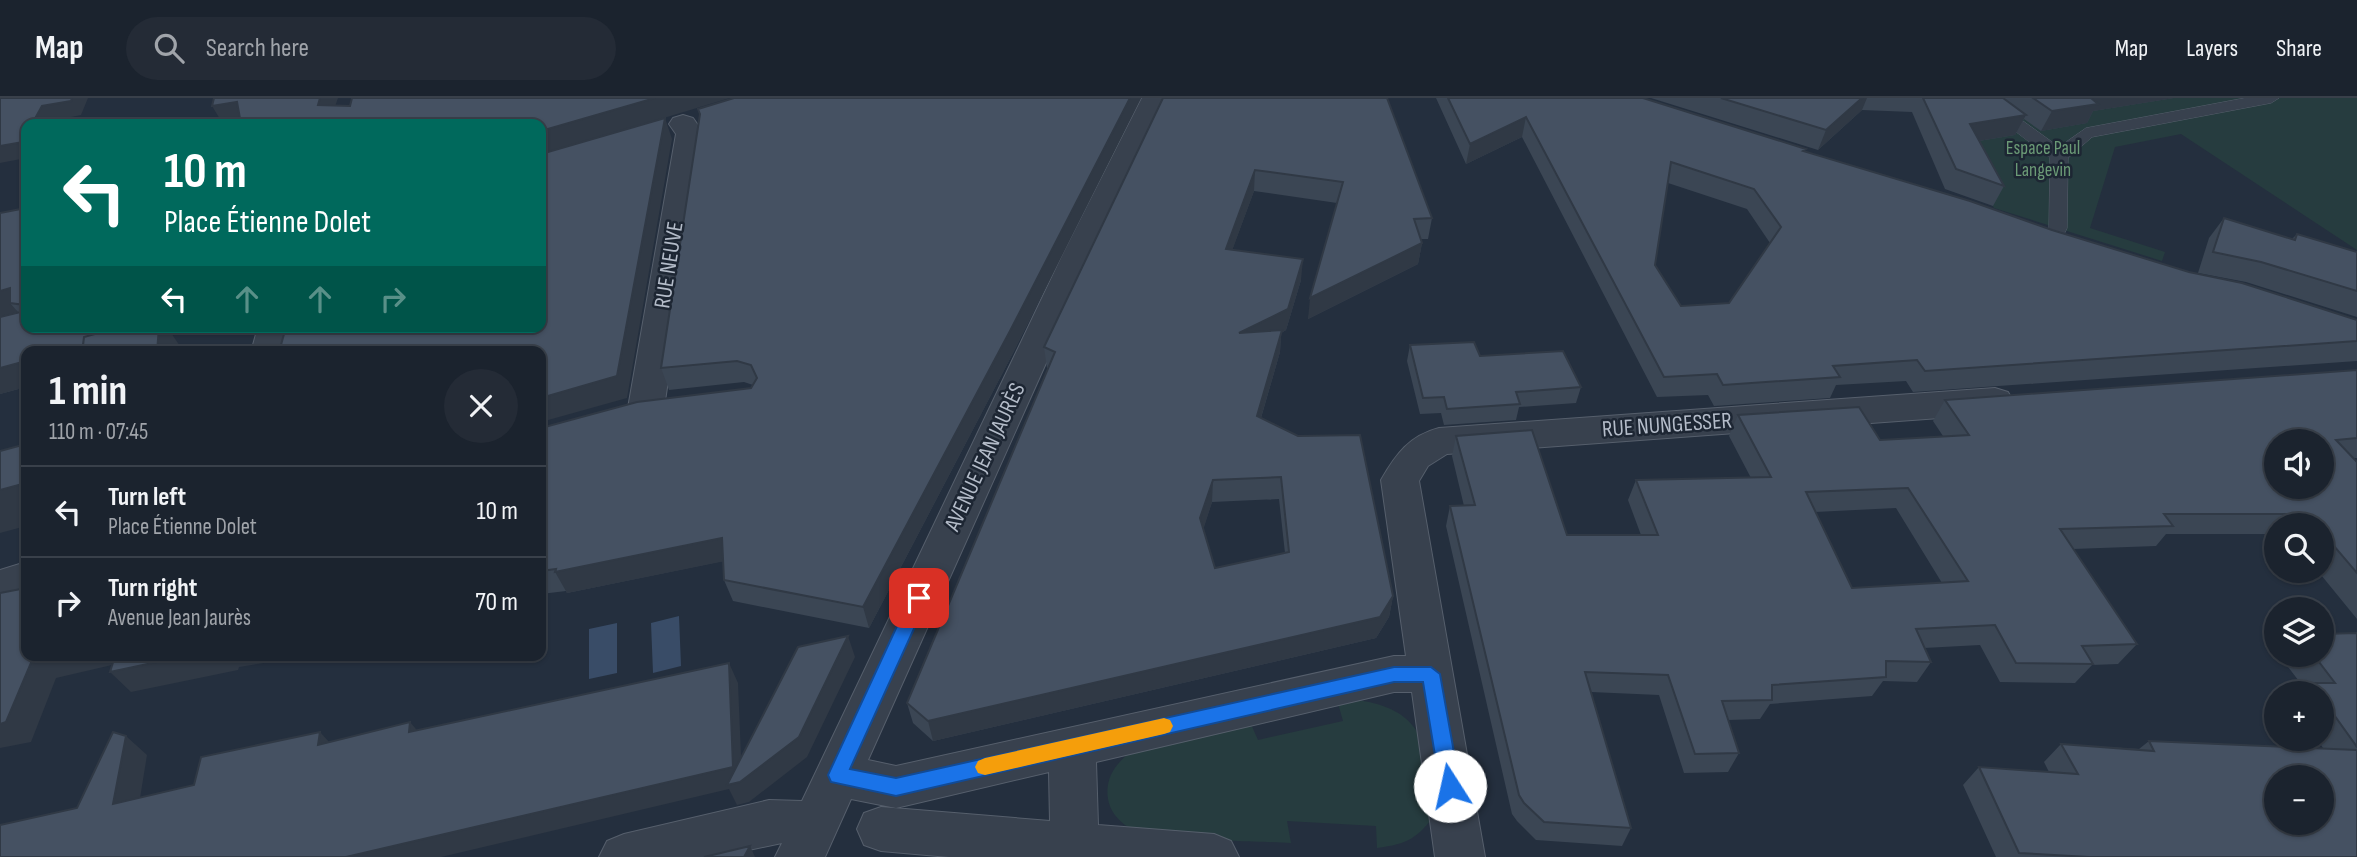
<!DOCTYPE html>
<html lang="en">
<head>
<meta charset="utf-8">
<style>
	:root { --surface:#1b232e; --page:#242b36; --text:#f1f3f6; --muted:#a0a4aa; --line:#39404a }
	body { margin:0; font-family:"Sofia Sans Condensed",sans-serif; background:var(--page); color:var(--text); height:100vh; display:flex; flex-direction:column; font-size:26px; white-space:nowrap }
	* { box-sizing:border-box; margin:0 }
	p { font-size:23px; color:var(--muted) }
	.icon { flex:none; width:38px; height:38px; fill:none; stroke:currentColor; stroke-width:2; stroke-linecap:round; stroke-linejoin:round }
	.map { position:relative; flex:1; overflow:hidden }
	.drawer { position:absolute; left:21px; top:248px; width:525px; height:315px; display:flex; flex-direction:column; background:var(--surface); border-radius:14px; box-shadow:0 2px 5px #0004,0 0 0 2px var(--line) }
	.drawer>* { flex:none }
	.guide { position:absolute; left:21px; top:21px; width:525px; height:214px; border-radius:14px; box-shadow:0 2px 5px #0004,0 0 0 2px var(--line); background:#00695c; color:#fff; overflow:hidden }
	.tools { position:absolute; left:2264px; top:331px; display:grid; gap:14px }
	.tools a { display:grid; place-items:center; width:70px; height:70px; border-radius:50%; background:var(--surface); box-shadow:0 2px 5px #0004,0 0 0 2px var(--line); font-size:35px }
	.pin { position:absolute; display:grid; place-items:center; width:60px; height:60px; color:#fff; margin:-30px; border-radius:14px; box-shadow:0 4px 10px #0006 }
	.me { position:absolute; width:77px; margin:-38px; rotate:350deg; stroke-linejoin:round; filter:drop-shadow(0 0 5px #0008) }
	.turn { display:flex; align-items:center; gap:24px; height:147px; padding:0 28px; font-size:32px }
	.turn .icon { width:91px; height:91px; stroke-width:2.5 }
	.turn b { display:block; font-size:49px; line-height:60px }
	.lanes { display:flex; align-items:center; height:66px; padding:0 28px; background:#0003; justify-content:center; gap:35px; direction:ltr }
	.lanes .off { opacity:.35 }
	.round { display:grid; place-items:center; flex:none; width:74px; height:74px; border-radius:37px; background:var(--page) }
	.summary { display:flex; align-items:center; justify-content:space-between; height:119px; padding:0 28px }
	h1 { font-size:42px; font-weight:700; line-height:52px }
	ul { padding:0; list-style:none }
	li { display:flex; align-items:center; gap:21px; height:91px; padding:0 28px; border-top:2px solid var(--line) }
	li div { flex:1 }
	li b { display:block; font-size:26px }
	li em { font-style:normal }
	header { display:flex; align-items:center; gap:42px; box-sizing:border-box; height:98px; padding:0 35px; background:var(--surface); border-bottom:2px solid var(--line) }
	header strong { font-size:33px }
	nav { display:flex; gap:38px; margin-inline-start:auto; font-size:24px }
	.search { width:490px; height:63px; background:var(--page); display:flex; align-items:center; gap:18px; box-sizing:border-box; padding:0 24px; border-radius:38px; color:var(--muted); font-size:26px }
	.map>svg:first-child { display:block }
</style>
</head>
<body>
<header>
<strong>Map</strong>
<div class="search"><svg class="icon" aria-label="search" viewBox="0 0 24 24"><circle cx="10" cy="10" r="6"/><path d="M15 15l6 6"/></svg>Search here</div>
<nav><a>Map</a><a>Layers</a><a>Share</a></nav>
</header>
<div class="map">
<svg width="2357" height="759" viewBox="0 0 2357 759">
	<rect width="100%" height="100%" fill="#242f3e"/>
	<!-- green -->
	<path fill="#263c3f" d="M1929,0h428v152l-176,-116 -66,13 -25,81 75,24 -3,9 -168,-53z
		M1344,600c82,9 82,42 92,115 -18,25 -28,31 -59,35l-1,-22 -89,-5 4,22c-32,-2 -144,-2 -166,-18 -9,-7 -15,-15 -17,-26 -3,-20 6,-33 21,-46l121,-31 8,18 85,-19 -6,-21z"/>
	<!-- water -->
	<path fill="#394c67" d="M679,518l2,50 -28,7 -2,-50z
		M617,525v50l-28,6v-50z"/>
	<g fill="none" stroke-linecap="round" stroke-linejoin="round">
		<!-- service casing -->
		<g stroke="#565f6c" stroke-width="1">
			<path id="service" d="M1972,0h19l68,49 27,-19 159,-30h34l-8,5 -179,34 -24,21 -1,70 -8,17 -7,2 -9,-6 6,-13 1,-70z"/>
		</g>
		<!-- minor casing -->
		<g stroke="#565f6c" stroke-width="2">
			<path id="minor" d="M1142,0h28l-75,156 -227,506 28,6 498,-110h12l-25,-176c15,-26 28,-44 58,-52l556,-40 13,4 5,9 -5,9 -13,4 -548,40 -19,12 -9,15 66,376h-50l-23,-165h-18l-298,70 2,63 116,9 17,7 8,16h-290l-68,-6 -17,-6 -7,-16 7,-16 17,-6 169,14 -1,-49 -153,36 -45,-9 -26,58h-50l7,-14 -66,14h-117l8,-16 17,-7 145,-34 33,1 261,-547z
				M683,17l10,3 11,16 -40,274 -5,9 -13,4 -13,-4 -5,-9 48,-274 -7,-10 4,-6z
				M258,229h34l-6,25h-35z
				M26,464v32l-26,8v-32z"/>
		</g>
		<!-- service -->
		<use href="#service" fill="#38414e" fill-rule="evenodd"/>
		<!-- minor -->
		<use href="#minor" fill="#38414e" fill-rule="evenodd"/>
	</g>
	<!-- wall -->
	<path fill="#3b4654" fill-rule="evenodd" d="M734,0h407l-128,255 -144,275 -136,-27 -9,-21 -1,-19 -156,32 -1,-2 -25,3v-166l210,-40 2,-3 -9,-3 -75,8 -8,-22 39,-252 -2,-7z
		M1163,0l269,120 -4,21h-7l1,4 -4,21 -110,55 29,-116 -83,-12 -22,59 69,30 -15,50 -5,3 -1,19 -19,66 132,178 -4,21 -13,21 -443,103 -20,-18 -6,-20 141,-334 -1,-1 -3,-21zM1279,401l6,54 -70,15 -12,-39 9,-27z
		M1436,0h207l163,51 -2,3 248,78 137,42 168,48v41l-444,31 -7,-11 -70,4 -6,13 -116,8 -6,-11 -51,2 -135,-260 -56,27zM1668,85l79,26 23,34 -41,60 -48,3 -26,-41z
		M1651,0h523l-81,13 -6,12 -46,8 -17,-12 -9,16 -36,6 25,45 -11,20 -48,-17 -33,-77 -50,-2 -44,40z
		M26,110v119l158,24v1h-158v35l-26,7v-77l18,-5 -18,4v-103z
		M2224,120l68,21 5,-5 60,18v65l-111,-35 -48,-9 11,-35z
		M1410,247l70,11 101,31 -5,16 -57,4 -3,13 -72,5 -3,-12 -21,1 -13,-53z
		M2357,272v88h-4l4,4v157l-40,-49h5v-45h-45v9h-111l-10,12 -83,3 64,95 -19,20 -26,1 -17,18 -75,-1 -20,-37 -56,3 7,14 -14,20 -34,-1 -11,15 -102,8 -10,15 -32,1 11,33 -11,19 -44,1 -25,-78 -68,-3 40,136 -9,18 -86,-6 -19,-19 -5,-7 -66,-288 4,-20h14l-12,-50 4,-20 111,99h74l-13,-35 8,-20 115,-2 -22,-42 9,-21 142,25 63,-4 -10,-15 12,-21zM1896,410l46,75 -90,5 -37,-76z
		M2357,535v224h-361l-33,-72 16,-18 70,5 -5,-10 17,-18 78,5 10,-8 174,7 -7,-10h6v-45h-22l5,-4 -27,-35h44z"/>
	<!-- shaded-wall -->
	<path fill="#303945" d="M72,0h16l-7,17 -29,6 -1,3h-19l10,-18z
		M320,0h18l-9,26 -11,-19z
		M655,0h75l-189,57v-24z
		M1130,0h11l-128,255 -144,275 -6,-21z
		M1862,0h5l-5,12 -44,40 8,-20z
		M2085,0h89l-81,13 -6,12 -46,8 11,-20z
		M237,4l13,20 -12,2h-15l-11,-18z
		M2026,17l-11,20 -55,9 10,-20z
		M1526,19l-4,20 -56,27 4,-20z
		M665,20l7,21 -45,259 -86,24v-24z
		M26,38v22l-26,5v-17z
		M1255,72l-1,21 -29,79 1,-21z
		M1422,145l-4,21 -110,55 2,-21z
		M1303,161l-2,21 -15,50 -5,3 -1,19 -25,86 -16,-105z
		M10,190v15l8,9 -18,4v-25z
		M159,229h8l17,25h-27z
		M127,237l17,17h-83z
		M26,263v26l-26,7v-26z
		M1213,382l-1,22 -12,38v-22z
		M26,385v43l-26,7v-43z
		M722,440l8,22 -163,33 -12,-21z
		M1393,498l-4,21 -13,21 -443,103 -5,-20z
		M848,538l7,21 -48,100 -58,45 -12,3 -8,-16 -288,68h-95l383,-194 9,20 4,97z
		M38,558h102l2,2 -86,20 -25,64 -31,6v-24l33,-66z
		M185,558h122l-68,11 -1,3 -107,22 -21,-20z
		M410,624l16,19 -17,-9z
		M320,634l18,20 -20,-7z
		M126,638l21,19 -11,68 -23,-19z
		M750,748l5,11h-11z"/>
	<!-- building -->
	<path fill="#455162" stroke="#303945" stroke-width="2" fill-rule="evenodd" d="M0,0h72l-1,3 -29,5 -10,18h-6v12l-3,6 -23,4z
		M214,0h106l-2,7 32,1 2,-8h303l-114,33v-7h-300l-4,-22 -25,4z
		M734,0h396l-120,233 -147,276 -139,-27 -2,-42 -167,34 1,-3 -15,2v-143l96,-26 114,-14 6,-10 -6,-13 -14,-4 -76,7 39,-254 -2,-5z
		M1163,0h224l45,120 -18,1 8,24 -112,55 33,-116 -88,-12 -29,79 77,10 -15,50 -49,24 43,-3 -25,86 41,20 62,-1 33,161 -13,21 -452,104 -21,-18 148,-351 -11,-5zM1281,379l8,75 -74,16 -15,-50 13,-38z
		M1448,0h195l163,51 -3,2 167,50 82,29 137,42 53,11 115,37v21l-432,30 -8,-11 -84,6 7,11 -117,8 -6,-11 -53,3 -138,-260 -56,27zM1671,64l83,27 27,38 -52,76 -48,3 -26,-41z
		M1721,0h141l-36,32z
		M1923,0h80l23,17 -56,9 34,62 -48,-17z
		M2033,0h58l7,6 -46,7z
		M665,20l-48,258 -76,22v-46h-262l7,-25h255v-173z
		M26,110v119h94l-36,10 -1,9 -22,6h-35v9l-26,7v-51l21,-5 4,-7 -15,-2v-15l-10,3v-78z
		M2224,120l71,22 2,-6 60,18v39l-96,-29 -48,-10z
		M120,229h39l-2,25h-75l2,-15z
		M1474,244l6,14 83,-5 18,36 -65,5 4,12 -73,5 -3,-12 -21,1 -13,-53z
		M2357,272v68l-21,2 21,22v111l-35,-41v-7h-6l-9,-11h-143l9,12 -113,3 77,115 -55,2 11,18 -77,-1 -21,-38 -79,4 15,33 -45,-1v16l-114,8v15l-50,1 17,52 -44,1 -27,-79 -83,-3 46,156 -87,-6 -20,-19 -5,-8 -69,-289 25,-1 -19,-69 76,-6 35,105h91l-22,-55 135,-3 -33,-62 121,-8 21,33 89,-5 -24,-35zM2277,343h45v45h-45zM1908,390l60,93 -116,7 -46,-96z
		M26,346v39l-26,7v-39z
		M26,490v68h12l-5,2 -27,64 -6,2v-131z
		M2357,535v114l-35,-49v-5h-3l-7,-10h23l-22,-29h9v-20z
		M848,538l-49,101 -59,45 -13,3 71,-138z
		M115,558h70l-75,16z
		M729,565l4,104 -387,90h-346v-32l77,-17 36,-76 13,4 -13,68 81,-19 7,-28 119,-25 -2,13 92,-23 -1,10z
		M2149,643l208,9v107h-268l-70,-4 -40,-86 99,7 -17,-30 93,7zM2277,679h45v45h-45z
		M750,748l-6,11h-40z"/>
	<!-- route -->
	<path fill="#1a73e8" stroke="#114b97" stroke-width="2" d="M919,493l9,7 -78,171 46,9 498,-111h37l9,7 20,112 -3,6 -7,3 -7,-3 -3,-6 -17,-104h-29l-498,114 -65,-14 -3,-7 82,-177z"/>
	<!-- slow -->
	<path fill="#f59e0b" d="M1164,620l6,2 3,6 -3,6 -6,2 -179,41 -7,-2 -3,-6 3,-6 7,-3z"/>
	<g text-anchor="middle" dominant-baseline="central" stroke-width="5" stroke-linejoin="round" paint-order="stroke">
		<!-- far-park labels -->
		<g font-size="19" fill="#6b9a76" stroke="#1d2633">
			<text x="2043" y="50">Espace Paul<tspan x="2043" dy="22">Langevin</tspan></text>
		</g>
		<!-- street labels -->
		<g font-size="23" fill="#b4bcc9" stroke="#1d2633">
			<text transform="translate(669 167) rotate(-81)">RUE NEUVE</text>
			<text transform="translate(1667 327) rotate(-4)">RUE NUNGESSER</text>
			<text transform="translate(985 359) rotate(-65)">AVENUE JEAN JAURÈS</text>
		</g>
	</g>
</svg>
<div class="tools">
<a><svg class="icon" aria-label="sound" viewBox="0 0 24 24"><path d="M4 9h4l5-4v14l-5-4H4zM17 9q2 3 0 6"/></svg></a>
<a><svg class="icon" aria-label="search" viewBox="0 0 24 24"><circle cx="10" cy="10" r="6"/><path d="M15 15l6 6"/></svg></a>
<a><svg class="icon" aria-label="layers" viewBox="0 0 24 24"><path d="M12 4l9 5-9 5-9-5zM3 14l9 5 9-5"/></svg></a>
<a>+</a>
<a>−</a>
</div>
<div class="pin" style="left:919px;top:500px;background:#d93025"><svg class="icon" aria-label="arrive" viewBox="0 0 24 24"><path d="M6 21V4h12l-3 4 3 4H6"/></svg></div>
<svg class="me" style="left:1450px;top:688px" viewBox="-20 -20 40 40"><circle r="19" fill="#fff"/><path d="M0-13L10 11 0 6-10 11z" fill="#1a73e8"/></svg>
<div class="guide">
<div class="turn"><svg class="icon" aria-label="left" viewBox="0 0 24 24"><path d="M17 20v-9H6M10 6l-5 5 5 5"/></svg><div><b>10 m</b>Place Étienne Dolet</div></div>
<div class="lanes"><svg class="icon" aria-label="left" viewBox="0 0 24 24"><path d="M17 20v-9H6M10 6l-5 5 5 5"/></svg><svg class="icon off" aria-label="ahead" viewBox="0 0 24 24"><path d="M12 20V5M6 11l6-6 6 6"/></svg><svg class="icon off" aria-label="ahead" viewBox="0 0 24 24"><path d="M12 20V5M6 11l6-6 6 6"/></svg><svg class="icon off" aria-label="right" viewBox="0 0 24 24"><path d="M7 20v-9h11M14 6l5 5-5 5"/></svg></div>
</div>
<section class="drawer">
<div class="summary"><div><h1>1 min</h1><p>110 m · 07:45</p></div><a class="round"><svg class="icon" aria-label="close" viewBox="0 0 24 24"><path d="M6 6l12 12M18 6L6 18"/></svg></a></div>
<ul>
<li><svg class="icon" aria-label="left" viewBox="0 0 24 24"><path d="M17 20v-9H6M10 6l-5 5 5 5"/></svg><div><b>Turn left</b><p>Place Étienne Dolet</p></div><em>10 m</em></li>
<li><svg class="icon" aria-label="right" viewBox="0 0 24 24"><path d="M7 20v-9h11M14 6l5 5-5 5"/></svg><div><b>Turn right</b><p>Avenue Jean Jaurès</p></div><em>70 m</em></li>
</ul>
</section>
</div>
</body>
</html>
